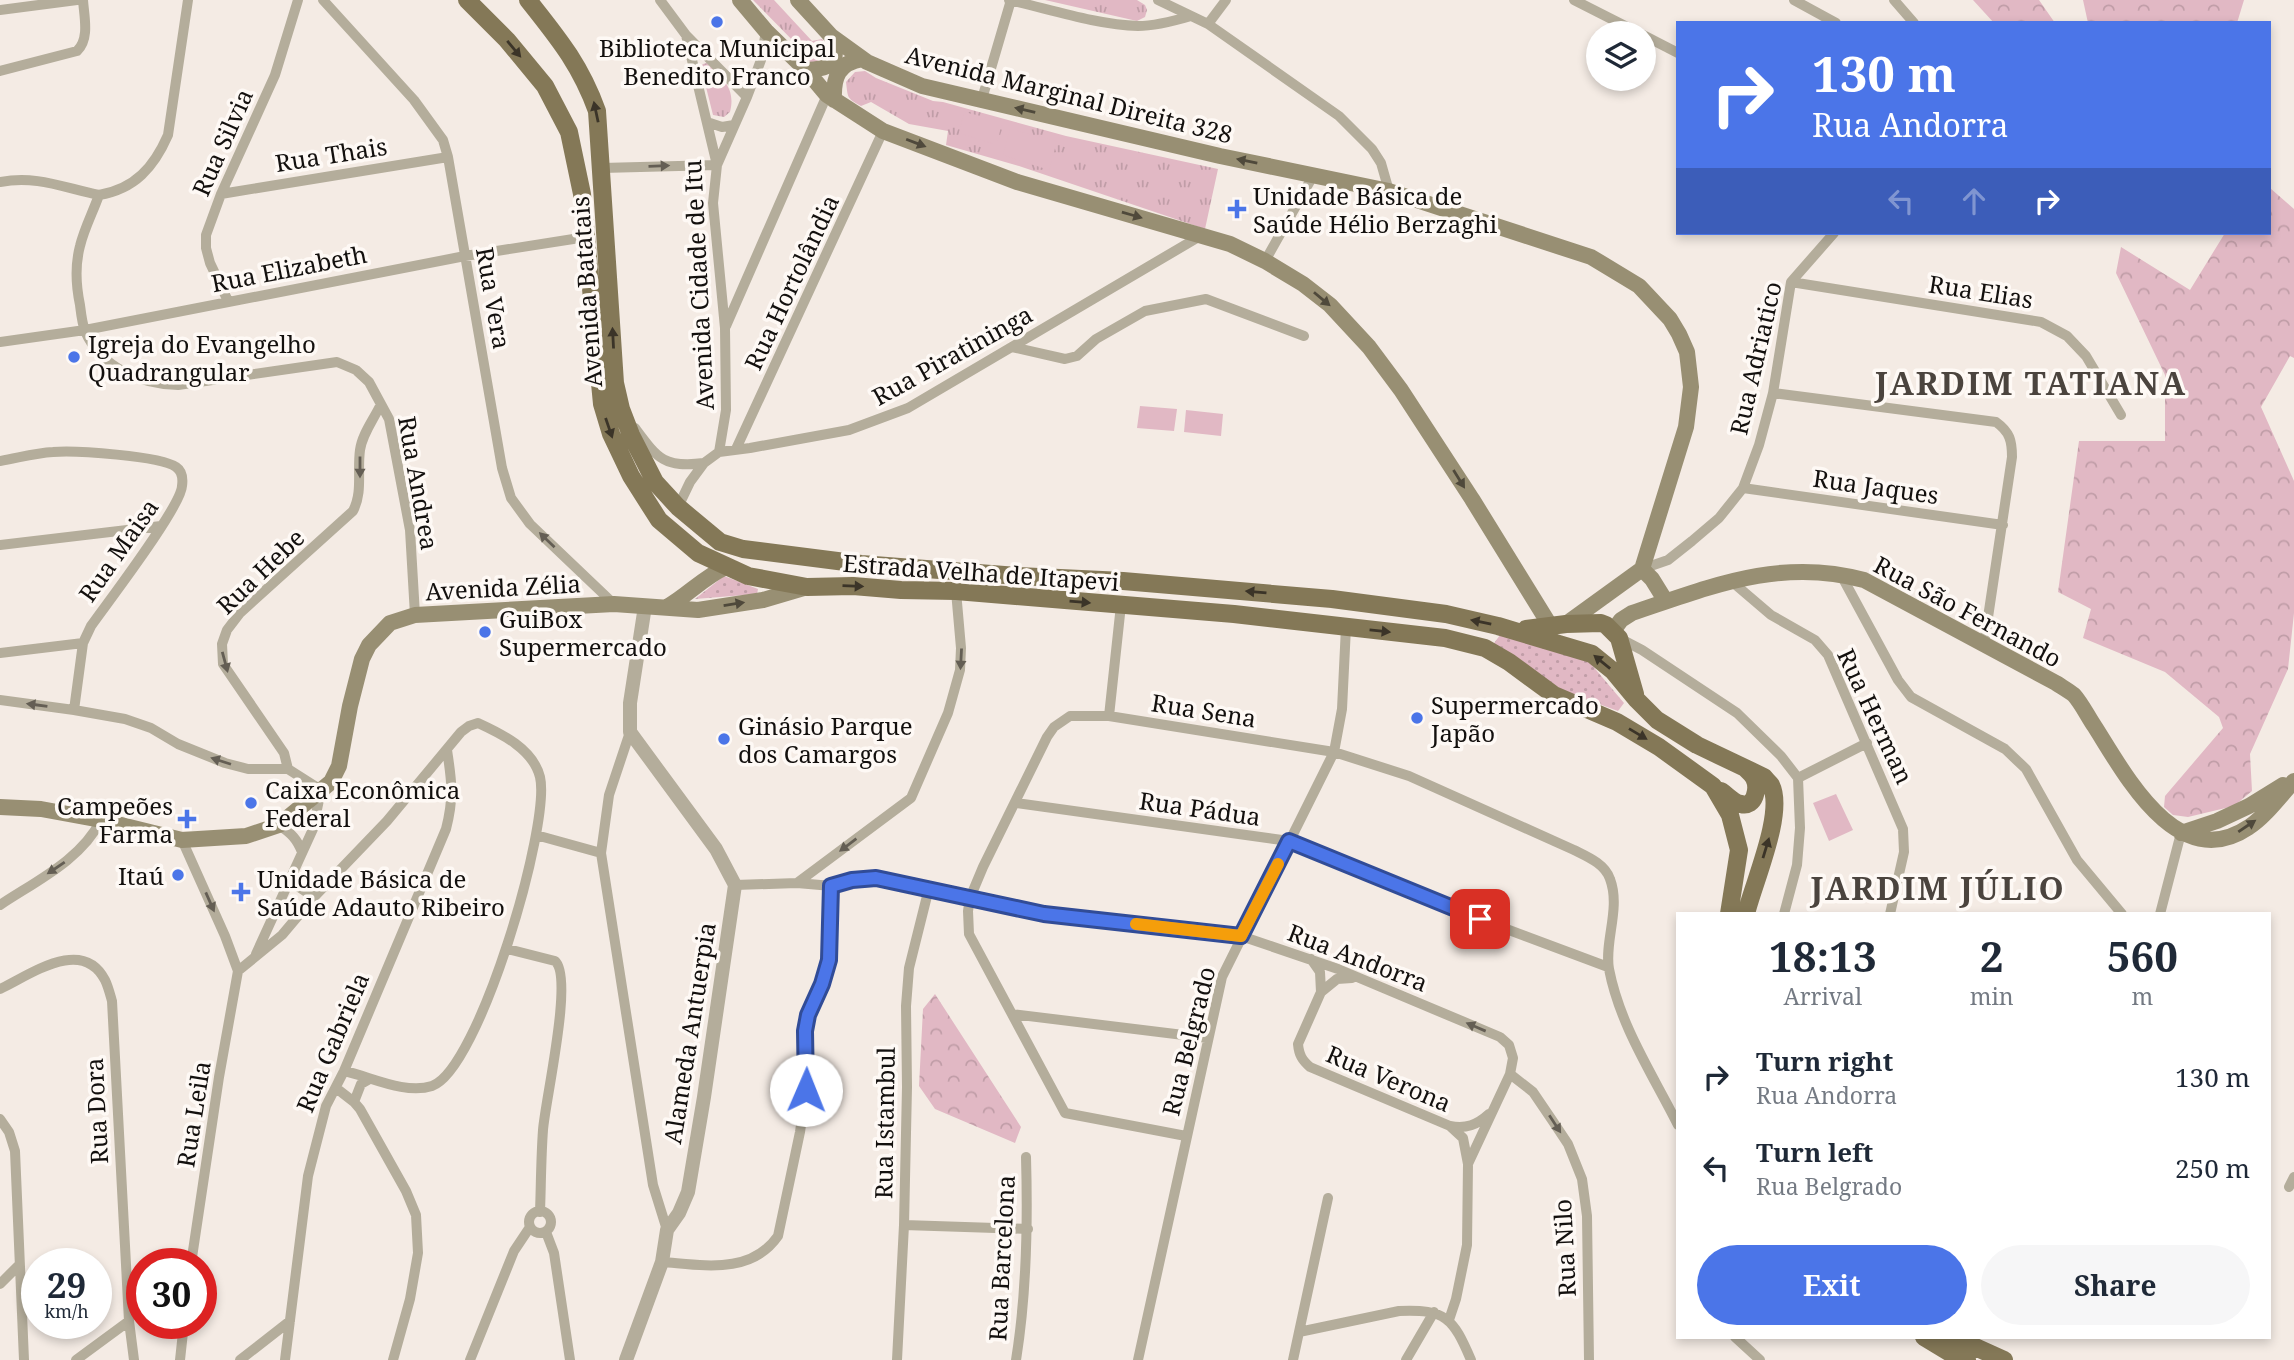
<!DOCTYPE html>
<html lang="en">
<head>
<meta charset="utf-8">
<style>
	:root { --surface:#fff; --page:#f6f6f7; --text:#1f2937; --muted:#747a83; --accent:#4b75e8 }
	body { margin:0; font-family:"Noto Serif",serif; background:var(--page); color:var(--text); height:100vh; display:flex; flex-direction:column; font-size:26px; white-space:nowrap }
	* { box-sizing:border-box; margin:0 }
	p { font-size:23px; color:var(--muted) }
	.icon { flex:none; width:38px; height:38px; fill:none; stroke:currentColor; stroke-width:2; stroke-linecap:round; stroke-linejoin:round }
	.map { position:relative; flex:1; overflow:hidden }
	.drawer { position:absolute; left:1676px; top:912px; width:595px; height:427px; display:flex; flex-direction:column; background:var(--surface); border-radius:0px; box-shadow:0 4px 10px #0003 }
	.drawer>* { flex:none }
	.top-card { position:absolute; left:1676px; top:21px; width:595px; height:214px; border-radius:0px; box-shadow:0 4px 10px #0003; background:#4b75e8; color:#fff; overflow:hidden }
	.controls { position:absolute; left:1586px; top:21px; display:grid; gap:14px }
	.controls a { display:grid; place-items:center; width:70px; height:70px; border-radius:50%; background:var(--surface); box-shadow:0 4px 10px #0003; font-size:35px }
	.speed { position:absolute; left:21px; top:1248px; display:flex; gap:14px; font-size:35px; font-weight:700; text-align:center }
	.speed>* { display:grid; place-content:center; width:91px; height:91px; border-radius:50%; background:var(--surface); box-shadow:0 4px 10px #0003; line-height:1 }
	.speed small { font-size:18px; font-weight:400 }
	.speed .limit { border:10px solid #d22; background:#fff; color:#111 }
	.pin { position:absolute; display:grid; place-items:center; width:60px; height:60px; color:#fff; margin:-30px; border-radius:14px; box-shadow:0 4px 10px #0006 }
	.me { position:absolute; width:77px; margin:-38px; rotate:1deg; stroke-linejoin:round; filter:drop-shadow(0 0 5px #0008) }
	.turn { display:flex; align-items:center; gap:24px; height:147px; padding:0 21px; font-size:32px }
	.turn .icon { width:91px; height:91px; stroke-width:2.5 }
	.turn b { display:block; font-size:49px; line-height:60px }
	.lanes { display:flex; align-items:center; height:66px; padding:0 21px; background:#0003; justify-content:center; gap:35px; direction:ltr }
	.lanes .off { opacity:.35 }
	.eta { display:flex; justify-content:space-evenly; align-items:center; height:119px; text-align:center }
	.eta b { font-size:42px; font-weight:700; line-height:49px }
	.primary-button { display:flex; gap:14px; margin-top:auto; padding:14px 21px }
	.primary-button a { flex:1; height:80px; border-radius:42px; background:var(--accent); color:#fff; font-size:28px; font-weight:700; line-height:80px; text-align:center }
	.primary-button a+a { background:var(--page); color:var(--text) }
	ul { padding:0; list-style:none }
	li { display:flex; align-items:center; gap:21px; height:91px; padding:0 21px }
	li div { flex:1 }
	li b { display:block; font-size:26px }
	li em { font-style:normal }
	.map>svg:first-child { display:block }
</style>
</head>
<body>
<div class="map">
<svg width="2294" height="1360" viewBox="0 0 2294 1360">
	<defs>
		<pattern id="grass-dots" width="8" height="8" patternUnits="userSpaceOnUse" patternTransform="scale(1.75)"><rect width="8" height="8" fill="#e1b8c4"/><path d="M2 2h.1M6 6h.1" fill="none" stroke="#c09da7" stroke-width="1.8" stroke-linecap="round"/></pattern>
		<pattern id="forest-crowns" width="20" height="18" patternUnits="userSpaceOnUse" patternTransform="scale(1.75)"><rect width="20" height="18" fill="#e1b8c4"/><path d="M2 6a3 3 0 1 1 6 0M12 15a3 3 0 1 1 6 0" fill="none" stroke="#c09da7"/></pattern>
		<pattern id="park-tufts" width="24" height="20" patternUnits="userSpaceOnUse" patternTransform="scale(1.75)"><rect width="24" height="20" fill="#e1b8c4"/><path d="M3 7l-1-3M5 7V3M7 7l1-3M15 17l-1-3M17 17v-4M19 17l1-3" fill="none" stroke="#c09da7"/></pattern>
	</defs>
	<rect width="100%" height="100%" fill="#f4ebe4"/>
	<!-- grass -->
	<path fill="url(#grass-dots)" d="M724,576l34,13 -1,5 -62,5z
		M1500,635l86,23 38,45 -6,8 -52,-19 -74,-46z"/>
	<!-- forest -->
	<path fill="url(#forest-crowns)" d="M1973,0h66l16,23h-61z
		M2083,0h161l-7,23h-149z
		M2270,188l24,21v149l-4,-2 -29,51 33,74v132l-6,56 -38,85 2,37 -18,15 -46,11 -15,-2 -9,-8 1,-11 58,-68 -4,-11 -54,-45 -82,-34 8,-29 -33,-17 21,-151h86v-66l-49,-102 5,-26 69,43 35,-57h45z
		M935,994l86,133 -6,16 -80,-34 -16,-23 4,-77z"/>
	<!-- park -->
	<path fill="url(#park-tufts)" d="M753,0h21l38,41 10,-2c6,7 6,12 4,20l-12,6 -11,-7 -1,-8z
		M1045,0h92l8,5 2,5 -2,7 -8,4z
		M707,63c16,16 29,25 23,49l-6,5 -11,-2 -12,-48 2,-3z
		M865,71l11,7 57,23 10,1 123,34 152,33 -13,60 -186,-63 -73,-21 2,-14 -39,-7 -38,-22 -10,4c-15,-8 -13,-9 -15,-24l9,-10z"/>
	<!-- garden -->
	<path fill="#e1b8c4" d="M964,112l38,9 -5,24 -38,-12z
		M1010,129l47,12 -8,29 -46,-15z
		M1140,406l37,3 -3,22 -37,-3z
		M1186,410l37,4 -2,22 -37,-4z
		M1836,794l17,36 -24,11 -16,-38z"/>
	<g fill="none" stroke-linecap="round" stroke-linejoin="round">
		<!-- minor -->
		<path stroke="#b4ad9b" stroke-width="10" d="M188,0l-20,135c-14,32 -33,54 -69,60 -6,17 -15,34 -19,51 -5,19 -4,40 0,59 1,8 2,18 5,26 16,37 56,53 93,54l159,-23 19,8 13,12 20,37 21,111 5,85
			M323,0l91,100 29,40 5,17 54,311 9,30 19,26 84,80
			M660,0l26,35 31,130 -4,38 12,125 1,82 -7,42
			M1009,0c40,9 89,25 129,26 18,0 36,-5 53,-10
			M1158,0l50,24 131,92 33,33 9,14 8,28
			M1574,0l65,33
			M1794,0l42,23
			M1894,0l20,23
			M0,10l77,-10
			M1208,24l18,-24
			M686,35l61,62
			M1643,35l35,18
			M0,71l77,-20c13,-12 7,-35 6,-51
			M982,99l29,-99
			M707,122l15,5 12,-2
			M717,165l30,-68 14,-37 5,-29
			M602,168l115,-3
			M0,182c37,-7 64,6 99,13
			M221,194l227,-37
			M1265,261l49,-87
			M1791,282l250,40 26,14 19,20 35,59
			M228,301l-18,-38 -4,-15v-13l15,-41 54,-119 23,-75
			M726,326l101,-231
			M0,342l85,-12 380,-74 121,-19
			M1012,347l53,12 12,-3 19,-17 49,-28 61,-12 98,37
			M1773,393l223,29c14,10 16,19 16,35l-28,187
			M635,428c23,31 29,40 69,35
			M736,449l147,-318
			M0,461c18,-3 35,-8 53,-9 21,-2 108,4 123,15 6,4 7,12 6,19 -1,21 -74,116 -91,140l-8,17 -9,67
			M1743,488l260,37
			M678,507l12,-25 14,-19 15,-11 31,-4 99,-18 59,-22 294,-173
			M0,545l161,-19
			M1642,569l26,-9 24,-19 27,-23 24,-30 16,-43 14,-52 18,-111 43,-49
			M1840,573l58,107 13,17 94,52 21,20 51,91 45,54
			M1730,580l41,35 44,25 13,15 75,174 1,23 -14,62
			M1619,638l23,12 95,63 44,43 17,22 2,50 -3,37 -13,49
			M0,653l83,-10
			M0,700l74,10 51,9 26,9 27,16 47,19 23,6h40
			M1109,716l12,-111
			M630,732l-21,63 -8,58 52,332 14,45
			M1798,778l69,-35
			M1016,803l273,38 140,59 179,67
			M279,825c12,8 18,14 23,27
			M536,835l65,18
			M182,840l43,96 13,35
			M290,881l24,16
			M797,883l114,-85 37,-85 12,-43 1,-22 -5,-57
			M735,885l62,-2 35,3 20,-6 24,-2 168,36 197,22 97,33 162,68 9,8 4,13 -3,16 -42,90 -1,81 -11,54 -7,21
			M0,905c36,-24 81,-45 101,-85
			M2160,914l21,-81
			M508,949l47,12c19,16 -10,140 -12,169 -2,27 -2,55 -3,82
			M256,954l57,-125 8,-39 -33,-21 -4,-16 -61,-89 -1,-20 5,-14 13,-17 113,-102c10,-19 4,-39 7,-61 2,-16 14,-31 21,-46
			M1311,959l9,13 1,20 -23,52c1,11 4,16 12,23l140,59 13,12 5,26
			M238,971l44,-36 32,-38 73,-76 74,-89 8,-6 9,-3c24,11 55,26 62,54 11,47 -61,293 -108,309 -27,9 -63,-10 -88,-15
			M0,989c30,-14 82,-53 105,-9 3,6 5,14 7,21l17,320 5,39
			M1321,992l16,-13 15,-1
			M1012,1014l196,24
			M1510,1074l23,18 19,28 16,24 14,35 5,37 2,144
			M336,1088l18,14 6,7 46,82 10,24 2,38 -8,46 -17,61
			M354,1102l7,-18 7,-4
			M0,1119l9,13 6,19 9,209
			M1450,1126c16,3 27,-1 39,-12
			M1186,1136l-121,-23 -96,-179 -1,-23 2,-13 13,-31 64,-130 7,-10 16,-11h39l225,36 75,24 165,74c14,7 31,14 36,29 11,29 -6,63 -1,90 11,57 44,106 69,156
			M2289,1187l5,-10
			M529 1222a11 11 0 1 1 22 0a11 11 0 1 1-22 0Z
			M904,1225l124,4
			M546,1232l8,21 16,107
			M662,1262c41,3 89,13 116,-26l22,-104 6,-42 -1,-59 3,-16 14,-31 7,-24 3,-74
			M191,1264l28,-187 19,-106
			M0,1284l18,-18
			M1299,1332l29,-134
			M1735,1337l25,23
			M76,1360l53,-39
			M180,1360l4,-37
			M240,1360l50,-39
			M285,1360l23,-184 18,-70 18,-35 102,-242c8,-31 6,-47 1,-79
			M470,1360l44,-109 16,-24
			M897,1360l7,-135 3,-138 -1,-81 3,-38 20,-80
			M1016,1360c11,-68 12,-135 10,-203
			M1138,1360l84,-383 112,-225 8,-43 4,-82
			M1293,1360l6,-28 100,-21c47,-2 54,7 72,49
			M1406,1360l28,-48"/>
		<!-- tertiary -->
		<path stroke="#b4ad9b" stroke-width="14" d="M626,1360l36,-98 5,-32 12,-17 9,-21 16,-95 31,-212 -19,-36 -86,-117v-29l15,-97"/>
		<!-- secondary -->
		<path stroke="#988f73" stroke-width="16" d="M740,0l26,31 40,39 21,25 56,36 134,51 213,62 35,17 38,23 27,21 39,42 32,43 71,109 79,128
			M798,0l33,36 36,26 55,24 298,70 169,35 202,66 48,29 31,33 9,15 8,18 4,35 -5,40 -44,142
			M806,70c26,-1 35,-8 25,-34
			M834,100c-1,-22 4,-37 28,-41
			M1642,569l10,10 13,21
			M667,607c21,-12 37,-30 59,-40
			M1566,624l76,-55
			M1613,631l8,-11 11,-7c78,-26 148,-56 232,-33l192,103c6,4 13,8 18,12 8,9 14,22 21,32 31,49 83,148 154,100 16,-10 32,-32 45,-46
			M0,807l41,2 60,11 81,20 64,-4 33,-11 52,-43 8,-16 11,-60 12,-47 7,-14 21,-22 25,-8 199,-11 84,6 65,-10 44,-13
			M2181,833l36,-12 32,-15 34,-21"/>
		<!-- primary -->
		<path stroke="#847857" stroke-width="18" d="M467,0l40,40 38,46 24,46 13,62 20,210 9,30 20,42 28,44 39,33 50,23 59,11 46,-1 48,4 55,1 278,23 211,24 40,10 24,14 45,33 63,27 42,25 54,39 17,29 9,35 -10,64
			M528,0c30,38 52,64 69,111l18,272 6,26 10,26 24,47 23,25 42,35 23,7 118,15 157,12 105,5 209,18 114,15 52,12 94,28 21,17 24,29 20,20 40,25 67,32c2,3 5,5 7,8 14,28 -18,99 -25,129
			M1526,629l40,-5 35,-1 5,2 13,13 16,56
			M1721,791c6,4 13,12 20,13 14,4 18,-16 13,-26 -2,-4 -5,-6 -8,-9
			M1924,1337l28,17 15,6
			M1953,1337l51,23"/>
	</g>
	<!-- one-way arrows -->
	<defs><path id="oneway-solid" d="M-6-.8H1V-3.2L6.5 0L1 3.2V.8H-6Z" transform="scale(1.75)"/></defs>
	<g fill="#3b3428">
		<use href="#oneway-solid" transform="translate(514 49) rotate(50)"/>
		<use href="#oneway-solid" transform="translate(596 112) rotate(-102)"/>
		<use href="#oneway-solid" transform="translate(613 338) rotate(-93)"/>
		<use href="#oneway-solid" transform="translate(609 428) rotate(71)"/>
		<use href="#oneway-solid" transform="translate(853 586) rotate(2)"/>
		<use href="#oneway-solid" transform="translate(1256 592) rotate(-175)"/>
		<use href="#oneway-solid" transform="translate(1080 602) rotate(5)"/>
		<use href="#oneway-solid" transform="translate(1481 622) rotate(-168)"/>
		<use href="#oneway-solid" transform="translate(1380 631) rotate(6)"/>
		<use href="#oneway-solid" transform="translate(1602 662) rotate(-141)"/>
		<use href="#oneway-solid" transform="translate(1638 734) rotate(31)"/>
		<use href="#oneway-solid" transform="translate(1766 848) rotate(-73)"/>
	</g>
	<g fill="#4f493b">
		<use href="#oneway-solid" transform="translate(1025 110) rotate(-167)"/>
		<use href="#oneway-solid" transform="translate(916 143) rotate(21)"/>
		<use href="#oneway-solid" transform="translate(1247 161) rotate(-169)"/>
		<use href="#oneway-solid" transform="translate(1132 215) rotate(16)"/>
		<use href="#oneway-solid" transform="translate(1322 299) rotate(40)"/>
		<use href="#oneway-solid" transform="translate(1459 479) rotate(58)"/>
		<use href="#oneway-solid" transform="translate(734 604) rotate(-9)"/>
		<use href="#oneway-solid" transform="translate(2247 826) rotate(-34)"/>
	</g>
	<g fill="#645e54">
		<use href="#oneway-solid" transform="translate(659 166) rotate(-2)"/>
		<use href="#oneway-solid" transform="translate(360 467) rotate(90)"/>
		<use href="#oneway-solid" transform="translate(547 540) rotate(-136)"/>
		<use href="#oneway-solid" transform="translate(961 659) rotate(93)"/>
		<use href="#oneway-solid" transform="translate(225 662) rotate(75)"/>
		<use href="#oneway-solid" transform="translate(37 705) rotate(-172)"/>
		<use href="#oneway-solid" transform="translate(221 761) rotate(-162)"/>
		<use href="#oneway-solid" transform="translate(848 845) rotate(143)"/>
		<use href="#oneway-solid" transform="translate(56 868) rotate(146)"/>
		<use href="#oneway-solid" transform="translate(210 902) rotate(66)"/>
		<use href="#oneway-solid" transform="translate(1476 1027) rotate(-157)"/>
		<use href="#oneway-solid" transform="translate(1555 1124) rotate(57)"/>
	</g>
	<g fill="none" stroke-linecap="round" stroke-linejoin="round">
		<!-- route casing -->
		<g stroke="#314c97" stroke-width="18">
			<path id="route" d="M806,1090l-1,-59 3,-16 14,-31 7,-24 2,-74 21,-6 24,-2 168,36 197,22 48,-95 191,78"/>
		</g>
		<!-- route -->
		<use href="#route" stroke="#4b75e8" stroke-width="12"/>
		<!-- slow -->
		<path stroke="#f59e0b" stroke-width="12" d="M1136,924l105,12 37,-72"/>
	</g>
	<!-- markers -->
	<g fill="#4b75e8" stroke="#fef9f5" stroke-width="2.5">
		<circle cx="717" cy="22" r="7"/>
		<path d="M1233.5 198.5h7v7h7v7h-7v7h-7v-7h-7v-7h7z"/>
		<circle cx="74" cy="357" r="7"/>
		<circle cx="485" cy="632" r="7"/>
		<circle cx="1417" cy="718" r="7"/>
		<circle cx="724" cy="739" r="7"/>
		<circle cx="251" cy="803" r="7"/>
		<path d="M183.5 808.5h7v7h7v7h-7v7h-7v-7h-7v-7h7z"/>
		<circle cx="178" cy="875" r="7"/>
		<path d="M237.5 881.5h7v7h7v7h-7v7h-7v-7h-7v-7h7z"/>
	</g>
	<g text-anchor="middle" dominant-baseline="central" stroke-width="7" stroke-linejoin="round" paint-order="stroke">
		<!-- poi labels -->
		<g font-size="24" fill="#13100e" stroke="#fef9f5" text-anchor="start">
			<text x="717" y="47" text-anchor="middle">Biblioteca Municipal<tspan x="717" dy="28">Benedito Franco</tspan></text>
			<text x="1253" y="195">Unidade Básica de<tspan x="1253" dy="28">Saúde Hélio Berzaghi</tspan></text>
			<text x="88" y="343">Igreja do Evangelho<tspan x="88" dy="28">Quadrangular</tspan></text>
			<text x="499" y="618">GuiBox<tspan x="499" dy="28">Supermercado</tspan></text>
			<text x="1431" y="704">Supermercado<tspan x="1431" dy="28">Japão</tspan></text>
			<text x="738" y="725">Ginásio Parque<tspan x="738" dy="28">dos Camargos</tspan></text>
			<text x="265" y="789">Caixa Econômica<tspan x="265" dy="28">Federal</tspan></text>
			<text x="173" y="805" text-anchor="end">Campeões<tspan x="173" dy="28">Farma</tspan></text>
			<text x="164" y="875" text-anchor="end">Itaú</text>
			<text x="257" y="878">Unidade Básica de<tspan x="257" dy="28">Saúde Adauto Ribeiro</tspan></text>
		</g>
		<!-- street labels -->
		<g font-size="24" fill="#13100e" stroke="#fef9f5">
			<text transform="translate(1069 94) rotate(14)">Avenida Marginal Direita 328</text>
			<text transform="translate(222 142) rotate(-66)">Rua Silvia</text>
			<text transform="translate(331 154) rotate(-9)">Rua Thais</text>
			<text transform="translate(289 268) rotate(-11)">Rua Elizabeth</text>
			<text transform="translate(791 282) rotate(-65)">Rua Hortolândia</text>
			<text transform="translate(698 285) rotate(-93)">Avenida Cidade de Itu</text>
			<text transform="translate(1981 291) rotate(9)">Rua Elias</text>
			<text transform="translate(586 292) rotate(-94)">Avenida Batatais</text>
			<text transform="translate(494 298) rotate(80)">Rua Vera</text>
			<text transform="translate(952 355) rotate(-29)">Rua Piratininga</text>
			<text transform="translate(1755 358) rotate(-77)">Rua Adriatico</text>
			<text transform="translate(419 483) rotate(80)">Rua Andrea</text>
			<text transform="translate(1876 486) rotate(8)">Rua Jaques</text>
			<text transform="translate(118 550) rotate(-55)">Rua Maisa</text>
			<text transform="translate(260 571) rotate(-44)">Rua Hebe</text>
			<text transform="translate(981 572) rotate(4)">Estrada Velha de Itapevi</text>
			<text transform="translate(503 587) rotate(-3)">Avenida Zélia</text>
			<text transform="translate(1968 611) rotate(28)">Rua São Fernando</text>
			<text transform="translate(1204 710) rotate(9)">Rua Sena</text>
			<text transform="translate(1876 716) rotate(65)">Rua Herman</text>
			<text transform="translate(1200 808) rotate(8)">Rua Pádua</text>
			<text transform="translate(1358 957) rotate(21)">Rua Andorra</text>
			<text transform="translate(689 1033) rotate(-81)">Alameda Antuerpia</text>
			<text transform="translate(1188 1041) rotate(-76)">Rua Belgrado</text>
			<text transform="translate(332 1042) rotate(-67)">Rua Gabriela</text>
			<text transform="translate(1389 1078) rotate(23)">Rua Verona</text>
			<text transform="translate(96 1111) rotate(-93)">Rua Dora</text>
			<text transform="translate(193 1114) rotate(-81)">Rua Leila</text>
			<text transform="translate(884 1123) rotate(-89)">Rua Istambul</text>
			<text transform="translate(1564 1248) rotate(-93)">Rua Nilo</text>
			<text transform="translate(1001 1258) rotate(-87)">Rua Barcelona</text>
		</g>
		<!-- district labels -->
		<g font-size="32" font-weight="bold" letter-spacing="2" fill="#4b443e" stroke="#fef9f5">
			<text x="2031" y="382">JARDIM TATIANA</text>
			<text x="1938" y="887">JARDIM JÚLIO</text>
		</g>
	</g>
</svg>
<div class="controls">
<a><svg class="icon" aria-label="layers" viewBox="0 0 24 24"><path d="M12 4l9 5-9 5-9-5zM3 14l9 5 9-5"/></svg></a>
</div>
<div class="speed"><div>29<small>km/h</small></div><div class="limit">30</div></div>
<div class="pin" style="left:1480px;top:919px;background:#d93025"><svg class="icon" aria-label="arrive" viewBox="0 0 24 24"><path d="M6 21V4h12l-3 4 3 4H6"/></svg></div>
<svg class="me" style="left:806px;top:1090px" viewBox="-20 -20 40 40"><circle r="19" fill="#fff"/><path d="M0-13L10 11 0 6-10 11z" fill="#4b75e8"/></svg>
<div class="top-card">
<div class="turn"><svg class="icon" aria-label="right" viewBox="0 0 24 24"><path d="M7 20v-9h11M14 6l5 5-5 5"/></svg><div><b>130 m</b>Rua Andorra</div></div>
<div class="lanes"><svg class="icon off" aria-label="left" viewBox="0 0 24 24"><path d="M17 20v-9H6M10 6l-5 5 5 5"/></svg><svg class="icon off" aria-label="ahead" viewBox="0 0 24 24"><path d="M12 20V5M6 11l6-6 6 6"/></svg><svg class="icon" aria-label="right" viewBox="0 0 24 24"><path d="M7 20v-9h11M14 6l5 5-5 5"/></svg></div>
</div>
<section class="drawer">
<div class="eta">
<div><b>18:13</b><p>Arrival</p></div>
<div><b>2</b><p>min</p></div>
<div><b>560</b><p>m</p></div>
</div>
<ul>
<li><svg class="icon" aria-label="right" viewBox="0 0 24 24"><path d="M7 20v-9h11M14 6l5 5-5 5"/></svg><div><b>Turn right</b><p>Rua Andorra</p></div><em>130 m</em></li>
<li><svg class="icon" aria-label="left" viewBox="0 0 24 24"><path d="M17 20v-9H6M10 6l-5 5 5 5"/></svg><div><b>Turn left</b><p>Rua Belgrado</p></div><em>250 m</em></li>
</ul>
<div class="primary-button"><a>Exit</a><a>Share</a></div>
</section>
</div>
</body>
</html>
